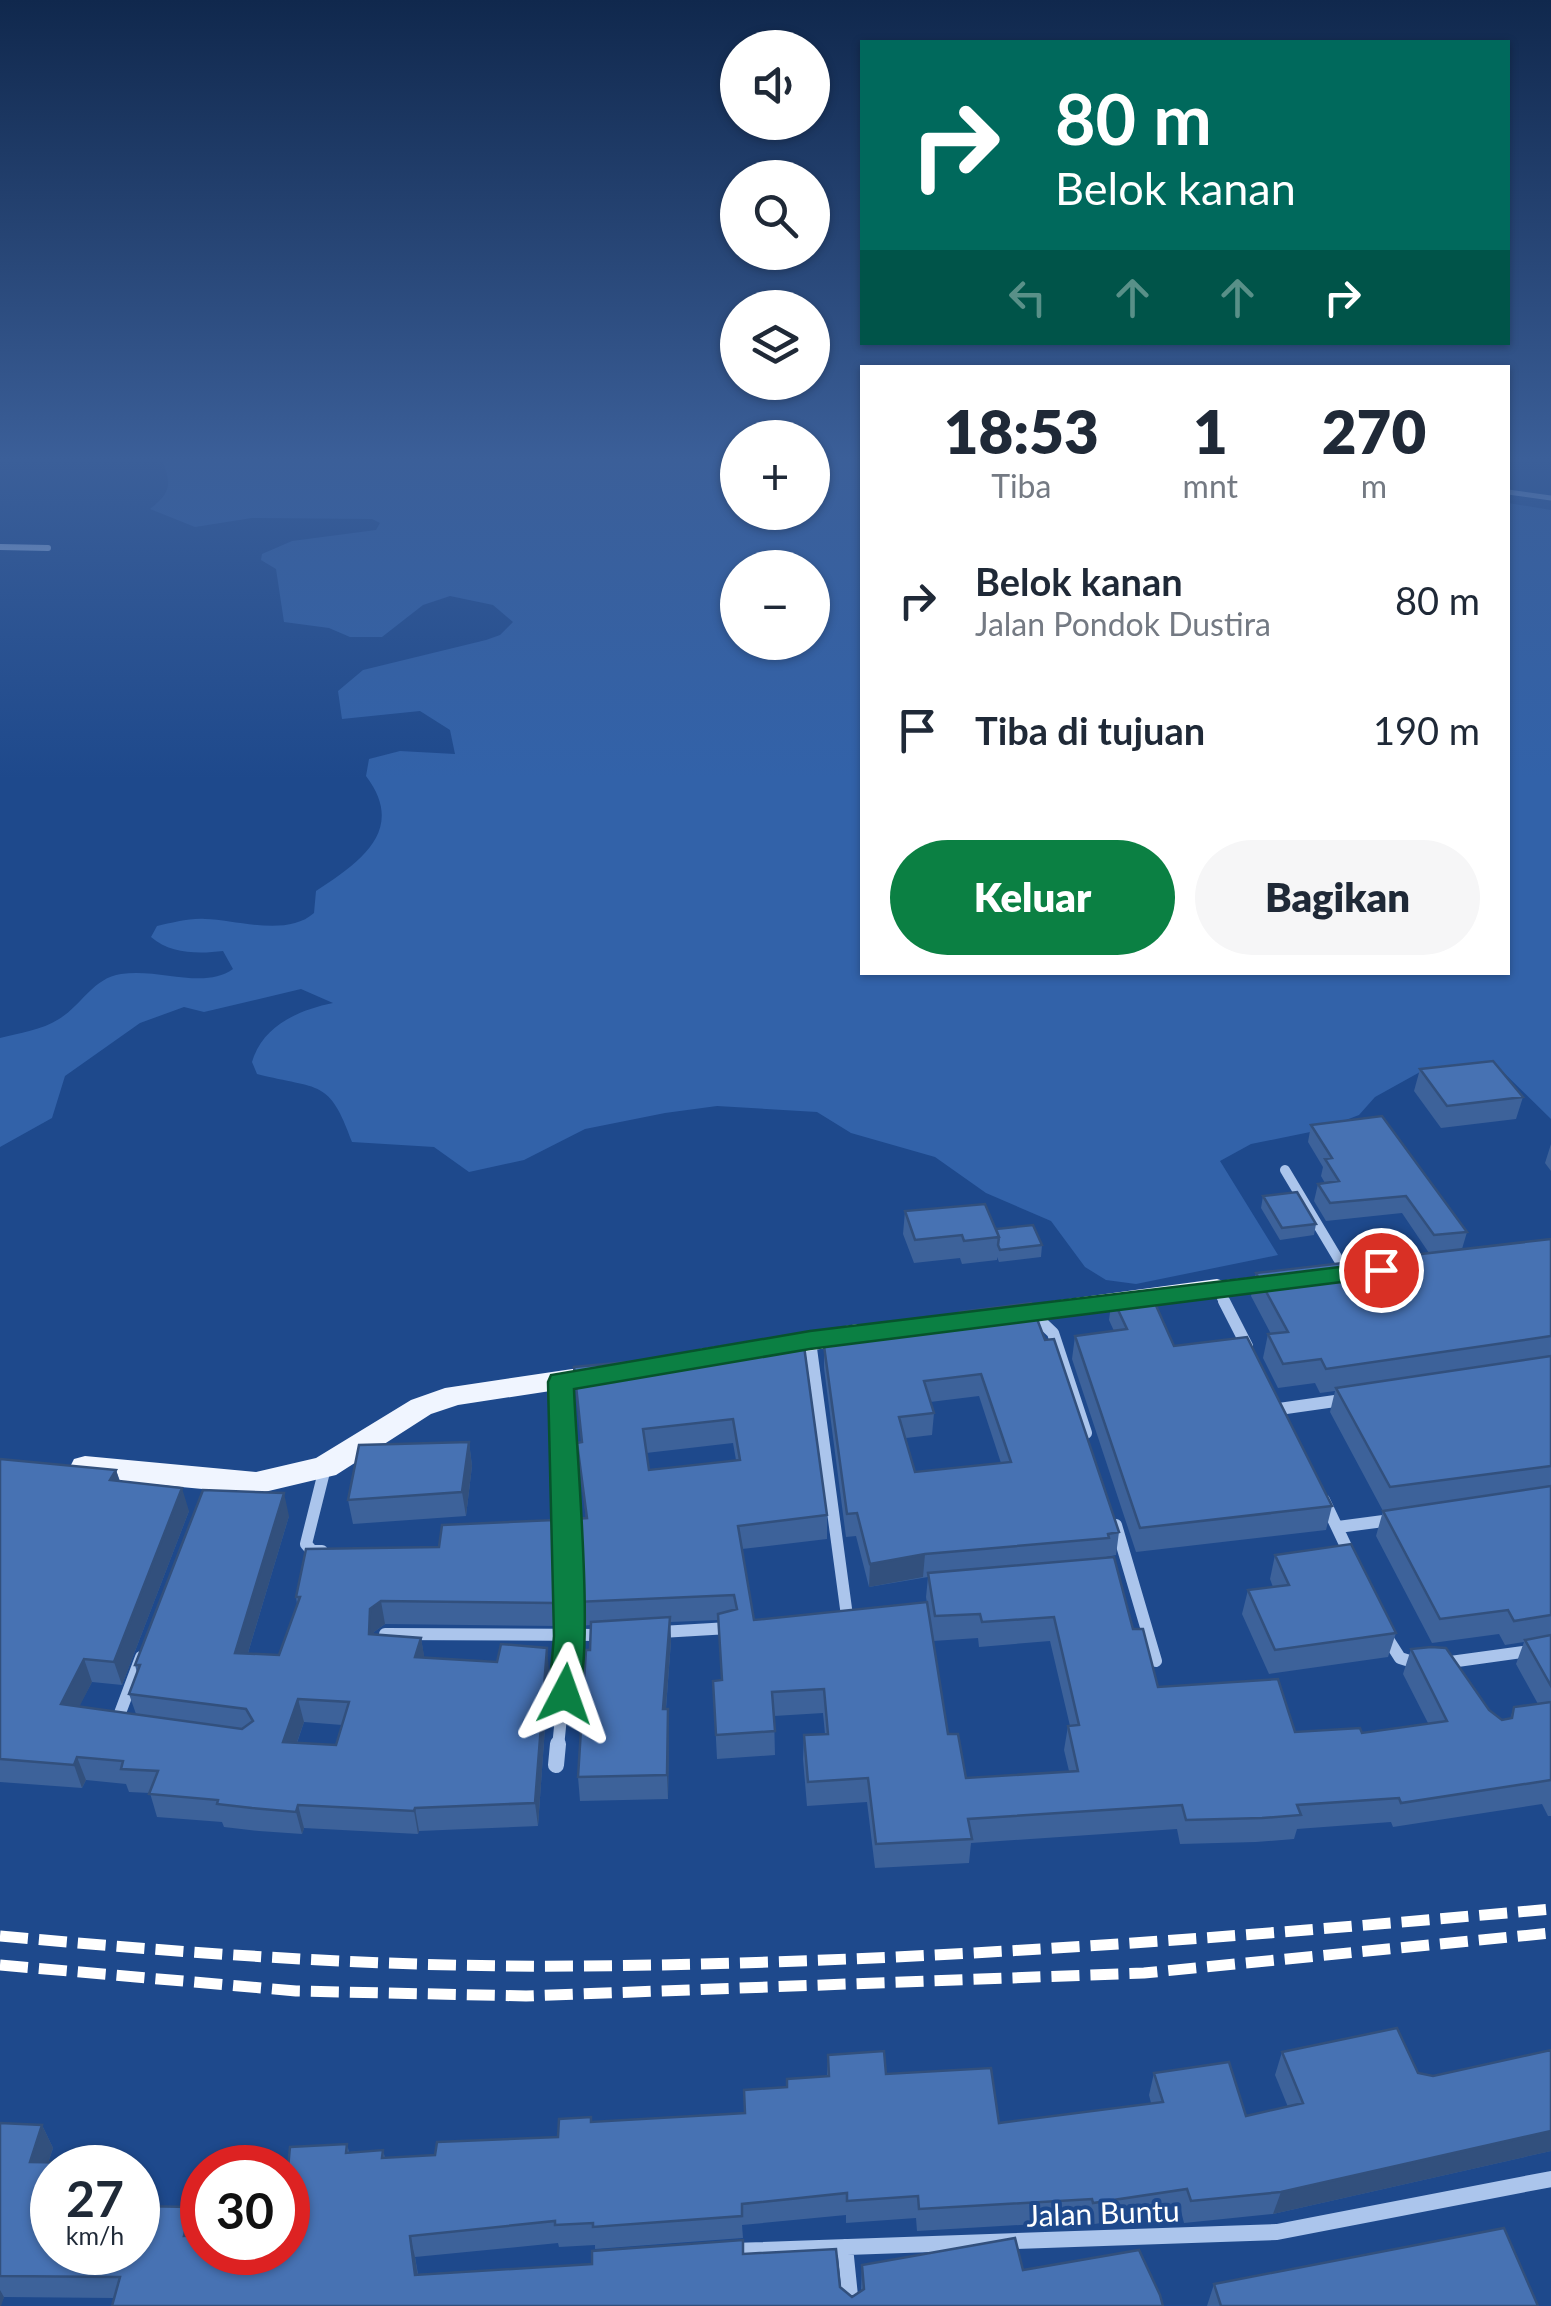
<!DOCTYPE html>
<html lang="id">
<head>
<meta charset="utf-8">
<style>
	:root { --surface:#fff; --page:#f6f6f7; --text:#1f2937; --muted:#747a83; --accent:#0b8043 }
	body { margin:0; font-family:Lato,sans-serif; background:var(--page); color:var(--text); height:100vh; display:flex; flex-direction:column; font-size:38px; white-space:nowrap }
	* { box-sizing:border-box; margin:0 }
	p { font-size:32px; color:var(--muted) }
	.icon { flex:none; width:55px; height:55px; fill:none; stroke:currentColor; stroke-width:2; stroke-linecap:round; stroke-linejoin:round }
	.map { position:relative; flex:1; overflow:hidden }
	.details { position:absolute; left:860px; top:365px; width:650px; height:610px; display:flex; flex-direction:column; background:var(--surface); border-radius:0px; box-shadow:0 2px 8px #0004 }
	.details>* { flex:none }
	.banner { position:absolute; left:860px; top:40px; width:650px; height:305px; border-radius:0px; box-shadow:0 2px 8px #0004; background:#00695c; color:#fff; overflow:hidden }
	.tools { position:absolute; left:720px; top:30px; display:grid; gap:20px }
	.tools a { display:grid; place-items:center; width:110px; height:110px; border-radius:50%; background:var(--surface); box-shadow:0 2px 8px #0004; font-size:50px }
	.speed { position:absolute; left:30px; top:2145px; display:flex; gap:20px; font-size:50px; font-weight:700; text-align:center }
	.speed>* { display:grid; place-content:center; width:130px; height:130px; border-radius:50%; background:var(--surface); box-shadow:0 2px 8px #0004; line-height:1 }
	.speed small { font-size:25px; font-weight:400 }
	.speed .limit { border:15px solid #d22; background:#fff; color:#111 }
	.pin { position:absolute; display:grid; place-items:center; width:85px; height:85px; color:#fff; margin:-42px; border:5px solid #fff; border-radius:50%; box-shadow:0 2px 10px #0007 }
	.me { position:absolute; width:110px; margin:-55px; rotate:4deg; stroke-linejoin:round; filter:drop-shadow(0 0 8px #0008) }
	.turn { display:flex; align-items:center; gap:35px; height:210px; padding:0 30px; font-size:45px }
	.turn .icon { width:130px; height:130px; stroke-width:2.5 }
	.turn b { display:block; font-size:70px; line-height:85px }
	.lanes { display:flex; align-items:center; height:95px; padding:0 30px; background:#0003; justify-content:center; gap:50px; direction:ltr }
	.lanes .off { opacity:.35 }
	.eta { display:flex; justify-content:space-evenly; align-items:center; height:170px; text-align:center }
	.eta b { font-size:60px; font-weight:800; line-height:70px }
	.cta { display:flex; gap:20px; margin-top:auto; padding:20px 30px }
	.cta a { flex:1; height:115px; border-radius:60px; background:var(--accent); color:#fff; font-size:40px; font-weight:800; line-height:115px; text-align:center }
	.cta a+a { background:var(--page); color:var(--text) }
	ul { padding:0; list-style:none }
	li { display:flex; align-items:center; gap:30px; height:130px; padding:0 30px }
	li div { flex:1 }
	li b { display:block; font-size:38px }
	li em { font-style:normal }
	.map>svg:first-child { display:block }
</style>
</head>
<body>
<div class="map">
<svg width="1551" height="2306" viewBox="0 0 1551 2306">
	<rect width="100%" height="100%" fill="#1e498c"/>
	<!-- green -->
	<path fill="#3262a9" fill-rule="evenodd" d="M161,457h576l1,55h74l1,-55h49v515h646v-469l43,7v609l-48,-47h-83l-45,25 -16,18 -39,15 -69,14 -31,17 58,94 -142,29 -30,-4 -21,-13 -34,-46 -65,-28 -51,-36 -84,-24 -34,-21 -100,-6 -52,7 -80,16 -61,31 -55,12 -35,-25 -82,-5c-23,-64 -32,-52 -95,-68l-5,-12c11,-37 47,-52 81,-59l-32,-14 -97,23 -20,-5 -44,16 -75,53 -13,42 -52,29v-109c19,-5 42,-8 59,-19 22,-13 34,-41 62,-45 39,-6 83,16 112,-5l-10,-18c-24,3 -53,3 -72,-14l6,-11c15,-3 32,-8 48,-7 33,1 82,18 109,-6l2,-22c44,-29 91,-61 50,-115l3,-17 31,-8 55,3 -5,-24 -30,-19 -78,8 -4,-28 25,-21 123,-30 14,-5 13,-13 -20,-17 -43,-9 -27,9 -41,32h-32l-21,-9 -45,-6 -8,-53 -15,-9 1,-6 30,-13 84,-11 4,-7 -8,-4 -120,-1 -57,9 -45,-18c23,-18 21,-26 11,-52zM738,568h74v74h-74z"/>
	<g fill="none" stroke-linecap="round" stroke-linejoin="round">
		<!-- service -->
		<path stroke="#abc5ec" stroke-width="5" d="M1508,492l43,6"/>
		<!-- minor-far3 -->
		<path stroke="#abc5ec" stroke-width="6" d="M0,547l48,1"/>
		<!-- minor-far2 -->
		<path stroke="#abc5ec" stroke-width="10" d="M1285,1170l61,102
			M1217,1288l8,16"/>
		<!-- minor-far1 -->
		<path stroke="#abc5ec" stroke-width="12" d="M1224,1301l23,45
			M1033,1314l20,19 33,100
			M810,1341l37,275
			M1279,1409l63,-9
			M1324,1500l27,57
			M1116,1525l40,136
			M1338,1527l53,-7
			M322,1551h-10l-6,-7 19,-76
			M661,1632l68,-4
			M385,1634l219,1
			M1386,1636l14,22 16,5
			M1443,1663l108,-15
			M117,1721l24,-64
			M558,1747l11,-110 -8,-255"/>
		<!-- minor -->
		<path stroke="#abc5ec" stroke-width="16" d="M556,1765l2,-21
			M845,2247l6,59
			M732,2251l545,-19 274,-53"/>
		<!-- secondary -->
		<path fill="#d7e4f9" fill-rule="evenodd" d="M1280,1274l8,2 3,5 -3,5 -71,9 -8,-2 -3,-5 3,-5 8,-2z"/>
		<!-- primary -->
		<path fill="#f0f5ff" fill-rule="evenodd" d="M1217,1279l10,3 4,6 -4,6 -225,32 -10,-2 -4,-7 4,-7 10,-2z
			M858,1324l10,3 4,7 -4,7 -168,28 -10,-3 -4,-7 4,-7 10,-3z
			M606,1364l10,3 4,7 -4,7 -158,24 -27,9 -95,61 -80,19 -171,-16 -11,-3 -4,-8 4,-8 11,-3 171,16 60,-14 95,-58 34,-12z"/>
		<!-- rail -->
		<path stroke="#fff" stroke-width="11" stroke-dasharray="28 11" stroke-linecap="butt" d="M0,1936c195,18 389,32 585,30 323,-3 644,-28 966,-57
			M0,1965l296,26 230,5 618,-23 407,-40"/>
	</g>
	<!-- wall -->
	<path fill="#3d629a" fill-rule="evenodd" d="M1420,1069l103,28 -7,22 -75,9 -27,-37z
		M1311,1125l156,107 -5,17 89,-10v577h-3l-6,-12 -149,23 -2,-5 -94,7 -3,10 -38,3 -76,2 -3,-15 -206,14 -2,20 -94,5 -8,-66 -60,4 -4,-47 1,-24 21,-1 -2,-21 -49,3 1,39 -58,4 -4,-78 9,-1 -3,-60 -49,2 1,19 -5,68h2l1,24 -1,66 -88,2 -2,-24 13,-152 -12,1 -3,-24 10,-84 -9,-75 5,-1 222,-96 23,169v24l-85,10 12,71 175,-4 -3,-19 2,-20 -59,10 -13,-51 -10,1 -22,-169v-22l3,-1v-12l133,-15v-6l159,220 -3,23 -10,2 27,72 25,58 137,45 67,1 66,-10 -25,-49 8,-25 91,71 8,-1 4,-12 24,-3 -22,-40 8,-22 -19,3 -6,-11 -67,9 -56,-107 7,-25 -53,-99 5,-21 -15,2 -5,-10 -37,5 -15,-30 5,-24h3l-20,-38 5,-23 173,-20 -27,-40 -76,8 -12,-20 4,-17 7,-1 -4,-7 2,-9 -15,-25zM979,1396l22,67 -86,9 -9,-34 26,-3 2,-22 -4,-11zM733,1443l3,17 -87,10 -3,-17zM978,1638l1,9 71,-6 20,85h-2l-4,24 5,21 -103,7 -18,-44 -15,-93z
		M1551,1144v27l-6,-8z
		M1263,1196l53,28 -2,11 -34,5 -19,-32z
		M905,1211l91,18 46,16 -1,12 -42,5 -2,-5v3l-35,4 -2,-6 -46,5 -11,-29z
		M1112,1297l62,49 158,160 -6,24 -190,22 -64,-193 3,-23 39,-5 -5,-11z
		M469,1442l3,24 -6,50 -113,8 -5,-24z
		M0,1459l116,11 4,11 69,30 -67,174 -30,-3 -13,24 57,8 -7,-20 8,-21 -2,-8 154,-149 -41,137 31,2 18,-51 -1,-7 143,-50 115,-27 2,23 3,83 -174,-2 -11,8v3l47,3 3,19 125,14 -11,155 -119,5 -1,3 -114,-6 -2,6 -43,-3 -35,-4 -2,-5 -65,-5 -7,-24 -21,-1 -3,-8 -40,-4 -4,8 -82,-6zM304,1722l38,3 -6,20 -39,-2z
		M1275,1555l121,78 -8,24 -119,17 -27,-60 6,-24 25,-3 -3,-8z
		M1397,2028l21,45 15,3 118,-26v101l-278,63 -89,9 -3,-12 -93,14v-4l-171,10 -1,-13 -70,5v-8l-104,10 1,13 -148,11v-4l-36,2 -1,-4 -143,14 3,17 174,-10v-13l151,-11v14l93,-5 4,38 12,10 9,-7 1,-25 153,-27 8,32 116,-20 21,45 3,11h-1051l2,-8 -110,-1 -4,9v-183l42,2 11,23 -5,15h44l2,5h-42v84h86v-79h6l10,22 -4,12h41l9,22 -1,6h3v17h86v-84l2,-21 57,-3 2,8 34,-2 2,8 50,-3 2,-13 121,-5 1,-18 32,-2 1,5 152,-9v-23l43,-3v-8l40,-3 1,-21 56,-4 2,23 105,-6 8,55 152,-20 -2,-8 5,-22 75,-11 17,54 42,-9 -13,-32 7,-23z
		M1214,2284l324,22h-331z"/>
	<!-- shaded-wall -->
	<path fill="#32507d" d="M469,1442l3,24 -6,50 -4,-24z
		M116,1470l7,23 -13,-13z
		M182,1488l7,23 -67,174 -8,-23z
		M284,1493l5,23 -48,160 -6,-23z
		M554,1520l2,23 3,83 -3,-23z
		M925,1554l-2,23 -54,10 1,-23z
		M381,1601l4,23 -11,8v25l-5,-23 1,-25z
		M670,1617l1,24 -7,92 -1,-24z
		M421,1638l4,23 -10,-4z
		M547,1648l2,23 -11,155 -3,-23z
		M84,1659l8,23 -23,45 -8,-23z
		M298,1699l6,23 -15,43 -6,-23z
		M668,1709l1,24 -1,66 -1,-24z
		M77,1757l9,23 -4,8 -8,-23z
		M298,1805l6,23 -2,6 -6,-22z
		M415,1808l4,23 -1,3 -4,-23z
		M42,2125l11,23 -12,36 -11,-22z
		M1551,2131v20l-278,63 8,-22z
		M144,2173l10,22 -10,33 -6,-15v-17z
		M191,2207l9,22 -7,29 -9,-22z
		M410,2236l5,21 6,39 -6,-21z
		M0,2290l4,7 -3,9h-1z"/>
	<!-- building -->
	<path fill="#4772b3" stroke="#32507d" stroke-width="2.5" fill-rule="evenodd" d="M1493,1061l30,36 -76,9 -27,-37z
		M1382,1116l85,116 -33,3 -28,-39 -76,7 -12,-19 21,-3 -14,-22 7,-1 -21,-33z
		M1297,1192l19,32 -34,4 -19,-32z
		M985,1204l14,33 -35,4 -2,-6 -47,5 -10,-29z
		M1033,1225l9,20 -42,5 -2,-5 1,-8 -3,-8z
		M1551,1239v97l-225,33 -5,-10 -38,5 -15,-30 20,-2 -32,-59z
		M1150,1292l24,54 73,-9 85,169 -192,22 -65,-192 52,-7 -15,-32z
		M1031,1303l14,37 9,-1 65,193 -11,2 1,4 -184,16 -55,10 -13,-51 -10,1 -23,-168 6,-1 -3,-12 135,-16 -2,-5zM981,1374l30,88 -96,10 -16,-55 35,-4 -10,-32z
		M804,1346l23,169 -89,11 16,94 173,-18 21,132h10l8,44 112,-7 -10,-45 11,-1 -25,-108 -72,5 -2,-8 -45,2 -7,-43 186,-16 19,72h10l15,58 120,-8 17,53 65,-4 2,5 85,-12 -36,-72 20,-2 15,1 43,62 13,10 10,-2 2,-11 37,-5v78l-150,23 -2,-5 -102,7 4,10 -39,3 -76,2 -4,-15 -214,14 4,20 -96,5 -8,-66 -60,4 -4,-47 24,-1 -4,-45 -52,3 3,39 -59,4 -3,-54 9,-1 -4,-66 19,-5 -3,-14 -158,7 -2,-83 13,-1 -10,-75 5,-1 -8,-75zM733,1419l7,41 -91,10 -6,-41z
		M1551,1356v110l-161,21 -54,-99z
		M469,1442l-7,50 -114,8 11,-55z
		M0,1459l116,11 -6,10 72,8 -68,174 -30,-3 -23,45 181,25 11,-8 -7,-12 -117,-15 11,-29h-5l68,-175 81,3 -49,160 44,2 21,-58h-4l10,-48 133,-2 3,-22 112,-5 2,83 -175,-2 -11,8 -1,25 52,4 -6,19 82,5 4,-18 46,4 -12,155 -120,5 -1,3 -116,-6 -2,7 -44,-4 -35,-4 1,-4 -69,-6 9,-23 -37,-2 2,-8 -46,-4 -3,8 -74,-6zM298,1699l51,3 -13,43 -53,-3z
		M1551,1486v129l-37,6 -6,-11 -68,9 -57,-108z
		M1351,1544l45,89 -121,17 -27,-60 41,-5 -14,-30z
		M670,1617l-7,92h5l-1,66 -89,2 8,-127h4l1,-28z
		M1551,1635v51l-26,-46z
		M1397,2028l21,45 15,3 118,-26v81l-270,61 -90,9 -4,-12 -94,14 -1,-4 -173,10 -1,-13 -71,5v-8l-105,11v12l-149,11v-4l-38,2v-4l-145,15 5,39 177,-11v-13l151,-11v14l93,-5 4,38 12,10 12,-8 -2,-24 153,-27 8,32 116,-20 21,45 3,11h-1051l8,-29 -120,-1v-153l42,2 -12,37 62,1 -1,5h-39v84h86v-46l53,1 -7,29 18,-1v17h86v-84l2,-21 57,-3 -1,9 37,-3 -1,8 53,-3 2,-13 121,-5 1,-18 32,-2v5l154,-9 -1,-23 43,-3v-8l42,-3 -1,-21 56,-4 2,23 105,-6 8,55 164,-21 -9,-29 75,-11 17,54 57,-13 -21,-51z
		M138,2173h6l-6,23z
		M1504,2228l34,78h-317l-7,-22z"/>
	<!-- sky -->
	<linearGradient id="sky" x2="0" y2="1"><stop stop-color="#10284d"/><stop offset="0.59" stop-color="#3b5f99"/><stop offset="1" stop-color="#3b5f99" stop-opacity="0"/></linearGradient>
	<rect width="1551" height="779" fill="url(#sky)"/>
	<!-- route -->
	<path fill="#0b8043" stroke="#07532c" stroke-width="2.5" d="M1381,1262l8,3 4,5 -4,6 -579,73 -236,40c2,59 22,272 2,314l-11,4 -11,-4 -5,-9 5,-58 -6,-254 3,-7 259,-44z"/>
	<g text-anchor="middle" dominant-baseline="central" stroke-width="8" stroke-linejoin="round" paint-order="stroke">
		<!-- near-street labels -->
		<g font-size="30" fill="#fff" stroke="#1e498c">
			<text transform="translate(1103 2212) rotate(-2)">Jalan Buntu</text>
		</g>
	</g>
</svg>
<div class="tools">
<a><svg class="icon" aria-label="sound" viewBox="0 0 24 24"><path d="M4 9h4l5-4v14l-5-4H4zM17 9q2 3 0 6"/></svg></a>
<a><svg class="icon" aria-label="search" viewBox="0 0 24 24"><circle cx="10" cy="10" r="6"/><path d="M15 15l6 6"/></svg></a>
<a><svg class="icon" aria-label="layers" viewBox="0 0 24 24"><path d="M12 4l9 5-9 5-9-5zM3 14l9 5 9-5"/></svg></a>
<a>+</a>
<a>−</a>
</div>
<div class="speed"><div>27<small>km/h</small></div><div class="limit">30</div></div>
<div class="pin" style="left:1381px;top:1270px;background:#d93025"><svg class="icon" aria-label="arrive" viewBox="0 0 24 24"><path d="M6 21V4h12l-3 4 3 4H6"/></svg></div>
<svg class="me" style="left:565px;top:1694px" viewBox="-20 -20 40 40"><path d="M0-17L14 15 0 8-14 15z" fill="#0b8043" stroke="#fff" stroke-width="4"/></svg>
<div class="banner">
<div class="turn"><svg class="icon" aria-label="right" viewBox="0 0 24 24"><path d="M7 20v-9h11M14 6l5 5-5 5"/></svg><div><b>80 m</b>Belok kanan</div></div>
<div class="lanes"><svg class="icon off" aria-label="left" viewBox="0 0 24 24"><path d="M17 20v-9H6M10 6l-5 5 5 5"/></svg><svg class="icon off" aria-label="ahead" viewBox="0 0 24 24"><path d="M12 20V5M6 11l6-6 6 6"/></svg><svg class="icon off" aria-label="ahead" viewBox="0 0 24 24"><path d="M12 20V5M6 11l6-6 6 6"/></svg><svg class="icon" aria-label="right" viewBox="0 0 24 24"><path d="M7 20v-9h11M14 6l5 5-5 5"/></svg></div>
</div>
<section class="details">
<div class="eta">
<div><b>18:53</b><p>Tiba</p></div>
<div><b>1</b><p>mnt</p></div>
<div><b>270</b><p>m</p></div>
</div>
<ul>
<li><svg class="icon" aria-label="right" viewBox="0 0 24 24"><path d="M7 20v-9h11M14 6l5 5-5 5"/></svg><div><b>Belok kanan</b><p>Jalan Pondok Dustira</p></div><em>80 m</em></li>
<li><svg class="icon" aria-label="arrive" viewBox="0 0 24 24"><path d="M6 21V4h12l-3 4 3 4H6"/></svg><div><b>Tiba di tujuan</b></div><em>190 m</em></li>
</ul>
<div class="cta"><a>Keluar</a><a>Bagikan</a></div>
</section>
</div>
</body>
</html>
